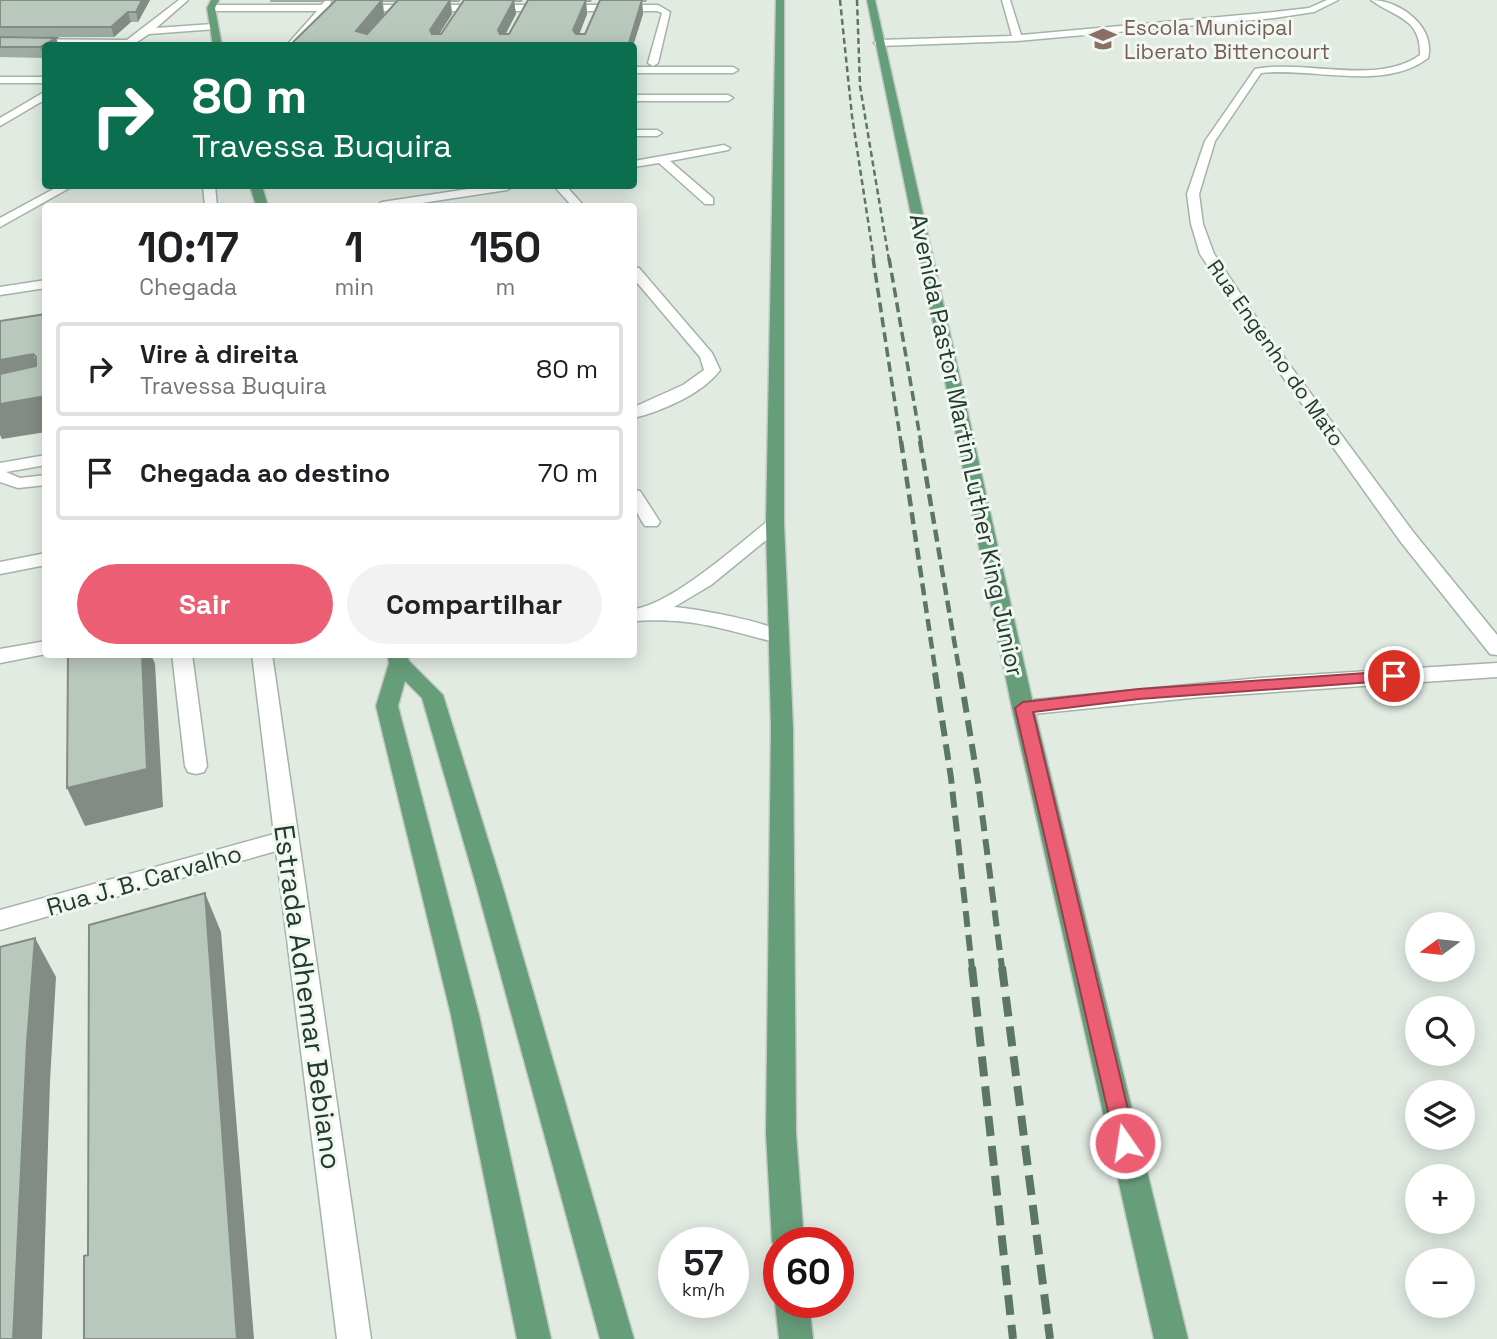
<!DOCTYPE html>
<html lang="pt">
<head>
<meta charset="utf-8">
<style>
	:root { --surface:#fff; --page:#f2f2f2; --text:#202124; --muted:#757577; --line:#e0e0e0; --accent:#ec5e73 }
	body { margin:0; font-family:"Space Grotesk",sans-serif; background:var(--page); color:var(--text); height:100vh; display:flex; flex-direction:column; font-size:26px; white-space:nowrap }
	* { box-sizing:border-box; margin:0 }
	p { font-size:23px; color:var(--muted) }
	.icon { flex:none; width:38px; height:38px; fill:none; stroke:currentColor; stroke-width:2; stroke-linecap:round; stroke-linejoin:round }
	.map { position:relative; flex:1; overflow:hidden }
	.sheet { position:absolute; left:42px; top:203px; width:595px; height:455px; display:flex; flex-direction:column; background:var(--surface); border-radius:7px; box-shadow:0 4px 18px #0003 }
	.sheet>* { flex:none }
	.hud { position:absolute; left:42px; top:42px; width:595px; height:147px; border-radius:7px; box-shadow:0 4px 18px #0003; background:#0b6e4f; color:#fff; overflow:hidden }
	.needle { width:46px; rotate:255deg }
	.controls { position:absolute; left:1405px; top:912px; display:grid; gap:14px }
	.controls a { display:grid; place-items:center; width:70px; height:70px; border-radius:50%; background:var(--surface); box-shadow:0 4px 18px #0003; font-size:35px }
	.speed { position:absolute; left:658px; top:1227px; display:flex; gap:14px; font-size:35px; font-weight:700; text-align:center }
	.speed>* { display:grid; place-content:center; width:91px; height:91px; border-radius:50%; background:var(--surface); box-shadow:0 4px 18px #0003; line-height:1 }
	.speed small { font-size:18px; font-weight:400 }
	.speed .limit { border:10px solid #d22; background:#fff; color:#111 }
	.pin { position:absolute; display:grid; place-items:center; width:60px; height:60px; color:#fff; margin:-30px; border:4px solid #fff; border-radius:50%; box-shadow:0 2px 7px #0007 }
	.me { position:absolute; width:77px; margin:-38px; rotate:347deg; stroke-linejoin:round; filter:drop-shadow(0 0 5px #0008) }
	.turn { display:flex; align-items:center; gap:24px; height:147px; padding:0 35px; font-size:32px }
	.turn .icon { width:91px; height:91px; stroke-width:2.5 }
	.turn b { display:block; font-size:49px; line-height:60px }
	.eta { display:flex; justify-content:space-evenly; align-items:center; height:119px; text-align:center }
	.eta b { font-size:42px; font-weight:600; line-height:49px }
	.action { display:flex; gap:14px; margin-top:auto; padding:14px 35px }
	.action a { flex:1; height:80px; border-radius:42px; background:var(--accent); color:#fff; font-size:28px; font-weight:600; line-height:80px; text-align:center }
	.action a+a { background:var(--page); color:var(--text) }
	ul { padding:0; list-style:none }
	li { display:flex; align-items:center; gap:21px; height:94px; margin:0 14px 10px; padding:0 21px; border:4px solid var(--line); border-radius:7px }
	li div { flex:1 }
	li b { display:block; font-size:26px }
	li em { font-style:normal }
	.map>svg:first-child { display:block }
</style>
</head>
<body>
<div class="map">
<svg width="1497" height="1339" viewBox="0 0 1497 1339">
	<rect width="100%" height="100%" fill="#e1ebe2"/>
	<g fill="none" stroke-linecap="round" stroke-linejoin="round">
		<!-- minor casing -->
		<g stroke="#a4b3a7" stroke-width="3">
			<path id="minor" d="M179,0h9l-32,28 57,-4 4,3 -1,2 -67,5 -18,12 -131,-1v-6l127,1z
				M1002,0h8l11,35 253,-23 35,-4 18,-8h11l-24,12 -40,6 -257,23 -138,5 -5,-3 5,-3 133,-4z
				M1371,0c29,0 65,27 57,58 -45,34 -114,9 -167,15l-46,68 -16,53 4,30 11,30 60,90 140,189 83,102v20l-7,-1 -90,-113 -137,-192 -63,-95 -9,-30 -4,-30 18,-53 50,-72c50,-10 123,17 165,-14 1,-37 -24,-37 -49,-55z
				M325,1h6l-1,4h328l12,7 -12,51 -5,3 -5,-3 14,-50 -5,-2h-331l-31,35h-9l31,-35h-106l-4,-3 4,-3h110z
				M634,67h99l5,3 -5,3h-99z
				M0,77h46v6h-46z
				M46,91v8l-46,27v-8z
				M634,95h94l5,3 -5,3h-94z
				M634,130h23l5,3 -5,3h-23z
				M724,145l6,3 -2,2 -58,11 43,37v6h-8l-46,-41 -25,4v-6z
				M59,186h14l-73,41v-9z
				M203,186h12l2,20h-12z
				M488,186h25l-6,4 -105,16h-26l6,-4z
				M554,186h12l18,20h-12z
				M634,267l5,1 73,85 8,17c-18,24 -58,41 -86,48v-11l49,-22 21,-15 -4,-13 -66,-78z
				M46,280v8l-46,7v-8z
				M46,455v10l-40,7 14,6 26,-3v10l-28,3 -18,-6v-19z
				M634,490l6,1 20,31 -3,4h-12c-9,-13 -12,-21 -11,-36z
				M775,519l9,5 -3,4 -70,57 -37,22c21,2 103,15 114,30l-3,4 -7,2c-55,-14 -86,-26 -144,-22v-12c37,-4 104,-64 135,-89z
				M46,553v12l-46,9v-12z
				M46,641v13l-46,9v-14z
				M172,654h20l15,112 -3,6 -8,2 -8,-2 -3,-6z
				M252,654h20l99,685h-34l-61,-488 -276,79v-20l274,-76z
				M1497,663v14l-296,20 -178,18 -8,-2 -3,-5 3,-5 8,-2 237,-23z"/>
		</g>
		<!-- major casing -->
		<g stroke="#c1c8c3" stroke-width="3">
			<path id="major" d="M211,0h8l-4,8 7,38h-9l-6,-38z
				M776,0h8v524l9,205 3,404 8,109h-25v12l-7,-12 -6,-109 5,-404 -5,-205z
				M867,0h8l159,708 154,631h-34l-142,-631z
				M250,186h12l6,20h-12z
				M387,654h20l2,7 34,34 60,193 131,451h-34l-123,-451 -55,-190 -17,-17 -7,25 81,309 72,324h-34l-66,-324 -75,-309 13,-43z
				M779,1294v8h30l4,37h-34l-4,-37z"/>
		</g>
		<!-- minor -->
		<use href="#minor" fill="#fff" fill-rule="evenodd"/>
		<!-- major -->
		<use href="#major" fill="#679e7a" fill-rule="evenodd"/>
		<!-- rail-far4 -->
		<path stroke="#5c7665" stroke-width="2.5" stroke-dasharray="6 3.5" stroke-linecap="butt" d="M840,0l12,116 22,144
			M857,0l3,86 29,174"/>
		<!-- rail-far3 -->
		<path stroke="#5c7665" stroke-width="3.5" stroke-dasharray="10 5" stroke-linecap="butt" d="M873,258l28,185
			M889,258l32,185"/>
		<!-- rail-far2 -->
		<path stroke="#5c7665" stroke-width="4.5" stroke-dasharray="12 6" stroke-linecap="butt" d="M901,441l35,234
			M920,441l40,234"/>
		<!-- rail-far1 -->
		<path stroke="#5c7665" stroke-width="6" stroke-dasharray="16 8" stroke-linecap="butt" d="M935,673l16,105 21,190
			M960,673l18,109 24,186"/>
		<!-- rail -->
		<path stroke="#5c7665" stroke-width="8" stroke-dasharray="20 10" stroke-linecap="butt" d="M972,967l41,372
			M1002,967l48,372"/>
	</g>
	<!-- wall -->
	<path fill="#9faca3" fill-rule="evenodd" d="M0,0h150l-12,22h-7l-17,15h-114z
		M270,0h56l-5,2h-51z
		M331,0h130l-2,2h-8l1,12 -13,20h2l23,-34h59l-2,2h-7l2,12 -11,20h4l19,-34h64l-1,2h-5l1,12 -8,20h6l15,-34h47l-1,2h-4l1,12 -10,32h-344l45,-44zM383,2h13l-21,23 9,-11z
		M0,37l56,1 3,8h-13v11l-2,1 -44,-1z"/>
	<!-- shaded-wall -->
	<path fill="#828c84" d="M142,0h8l-12,22 -2,-10z
		M382,0l2,14 -25,32 -3,-15z
		M450,0l2,14 -20,31 -2,-15z
		M514,0l2,14 -16,31 -2,-15z
		M586,0l1,14 -12,31 -2,-15z
		M642,0l1,14 -10,32h-5z
		M128,12l3,10 -17,15 -3,-10z
		M56,38l3,8h-13v11l-2,1 -4,-11z
		M33,354l13,32 -46,-10v-16z
		M46,396v36l-44,7 -2,-4v-31z
		M142,654h9l4,10 8,143 -78,19 -18,-38z
		M205,893l16,39 33,407h-17z
		M35,938l21,39 -6,104 -8,258h-29l14,-296z"/>
	<!-- building -->
	<path fill="#b9c8bd" stroke="#828c84" stroke-width="2" d="M0,0h142l-6,12h-8l-17,15h-111z
		M336,0h46l-26,31 11,3 31,-34h52l-20,30 2,4h9l23,-34h50l-16,30 2,4h9l19,-34h58l-13,30 3,4h9l15,-34h42l-14,46h-339z
		M0,37l56,1 -16,9h-40z
		M46,314v82l-46,8v-30l36,-8v-9l-3,-3 -33,6v-39z
		M68,654h74l5,115 -80,19z
		M205,893l32,446h-153v-83l4,-1 1,-330z
		M35,938l-8,105 -14,296h-13v-392z"/>
	<!-- route -->
	<path fill="#ec5e73" stroke="#993d4b" stroke-width="2" d="M1394,671l5,1 3,4 -3,4 -260,19 -106,13 103,431 -3,8 -8,3 -8,-3 -102,-443 8,-6 116,-13z"/>
	<!-- icons -->
	<defs>
		<g id="school-bare" transform="scale(2.1)"><path d="M0-5L7-2L0 1L-7-2ZM-4 1L0 2.5L4 1V4Q0 6-4 4Z" fill="#8d6e63" stroke="#f1f7f2" stroke-width="2.5" paint-order="stroke"/></g>
	</defs>
	<g fill-rule="evenodd">
		<use href="#school-bare" x="1103" y="39"/>
	</g>
	<g text-anchor="middle" dominant-baseline="central" stroke-width="6" stroke-linejoin="round" paint-order="stroke">
		<!-- far-education labels -->
		<g font-size="21" fill="#785e54" stroke="#f1f7f2" text-anchor="start">
			<text x="1124" y="27">Escola Municipal<tspan x="1124" dy="24">Liberato Bittencourt</tspan></text>
		</g>
		<!-- far-street labels -->
		<g font-size="21" fill="#223b2a" stroke="#f1f7f2">
			<text transform="translate(1276 353) rotate(55)">Rua Engenho do Mato</text>
		</g>
		<!-- street labels -->
		<g font-size="24" fill="#223b2a" stroke="#f1f7f2">
			<text transform="translate(967 445) rotate(78)">Avenida Pastor Martin Luther King Junior</text>
			<text transform="translate(144 880) rotate(-16)">Rua J. B. Carvalho</text>
		</g>
		<!-- near-street labels -->
		<g font-size="28" fill="#223b2a" stroke="#f1f7f2">
			<text transform="translate(308 997) rotate(82)">Estrada Adhemar Bebiano</text>
		</g>
	</g>
</svg>
<div class="controls">
<a><svg class="needle" viewBox="-14 -14 28 28"><path d="M0-13l5 13h-10z" fill="#e53935"/><path d="M0 13l5-13h-10z" fill="#757577"/></svg></a>
<a><svg class="icon" aria-label="search" viewBox="0 0 24 24"><circle cx="10" cy="10" r="6"/><path d="M15 15l6 6"/></svg></a>
<a><svg class="icon" aria-label="layers" viewBox="0 0 24 24"><path d="M12 4l9 5-9 5-9-5zM3 14l9 5 9-5"/></svg></a>
<a>+</a>
<a>−</a>
</div>
<div class="speed"><div>57<small>km/h</small></div><div class="limit">60</div></div>
<div class="pin" style="left:1394px;top:676px;background:#d93025"><svg class="icon" aria-label="arrive" viewBox="0 0 24 24"><path d="M6 21V4h12l-3 4 3 4H6"/></svg></div>
<svg class="me" style="left:1125px;top:1143px" viewBox="-20 -20 40 40"><circle r="17" fill="#ec5e73" stroke="#fff" stroke-width="3"/><path d="M0-11L8 9 0 5-8 9z" fill="#fff"/></svg>
<div class="hud">
<div class="turn"><svg class="icon" aria-label="right" viewBox="0 0 24 24"><path d="M7 20v-9h11M14 6l5 5-5 5"/></svg><div><b>80 m</b>Travessa Buquira</div></div>
</div>
<section class="sheet">
<div class="eta">
<div><b>10:17</b><p>Chegada</p></div>
<div><b>1</b><p>min</p></div>
<div><b>150</b><p>m</p></div>
</div>
<ul>
<li><svg class="icon" aria-label="right" viewBox="0 0 24 24"><path d="M7 20v-9h11M14 6l5 5-5 5"/></svg><div><b>Vire à direita</b><p>Travessa Buquira</p></div><em>80 m</em></li>
<li><svg class="icon" aria-label="arrive" viewBox="0 0 24 24"><path d="M6 21V4h12l-3 4 3 4H6"/></svg><div><b>Chegada ao destino</b></div><em>70 m</em></li>
</ul>
<div class="action"><a>Sair</a><a>Compartilhar</a></div>
</section>
</div>
</body>
</html>
